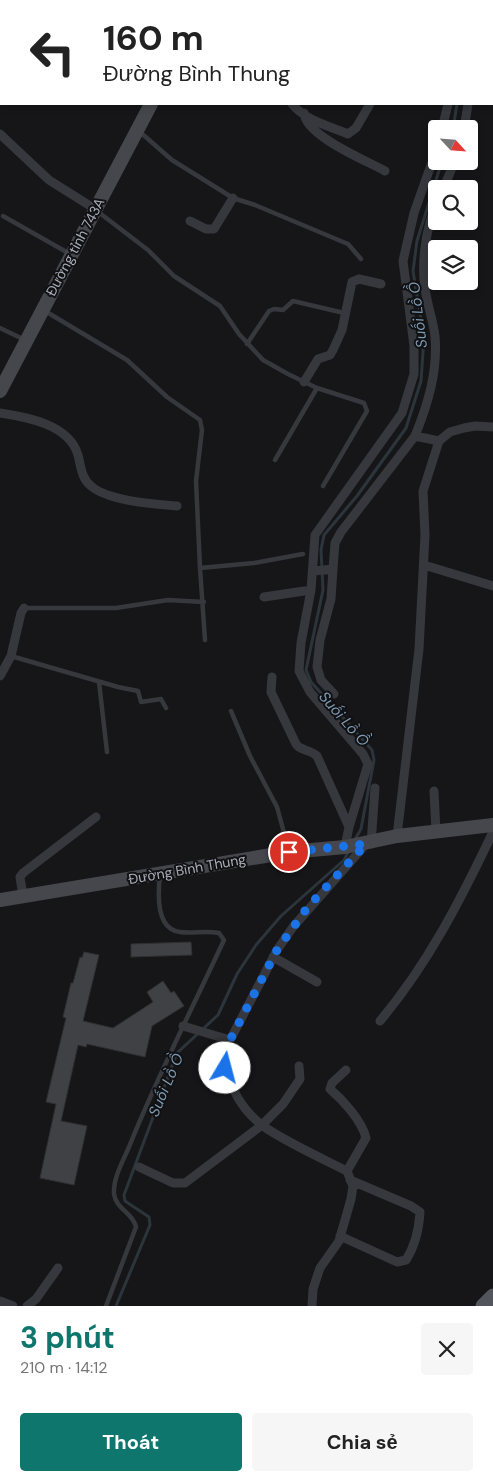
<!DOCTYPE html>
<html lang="vi">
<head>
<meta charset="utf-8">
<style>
	:root { --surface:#fff; --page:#f6f6f6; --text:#222; --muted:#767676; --accent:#0f766e }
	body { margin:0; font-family:"DM Sans",sans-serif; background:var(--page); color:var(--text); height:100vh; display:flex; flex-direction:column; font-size:19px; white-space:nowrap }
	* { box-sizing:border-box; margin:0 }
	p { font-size:16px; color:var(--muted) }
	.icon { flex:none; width:28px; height:28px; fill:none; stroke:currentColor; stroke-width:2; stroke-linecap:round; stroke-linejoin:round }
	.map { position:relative; height:1306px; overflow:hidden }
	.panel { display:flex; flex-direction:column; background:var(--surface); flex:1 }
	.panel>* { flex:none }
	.hud { position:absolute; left:0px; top:0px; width:494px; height:105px; box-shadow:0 2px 8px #0003; background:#fff; color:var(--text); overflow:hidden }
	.needle { width:32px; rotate:116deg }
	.controls { position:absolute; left:428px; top:120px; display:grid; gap:10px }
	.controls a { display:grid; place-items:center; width:50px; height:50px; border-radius:5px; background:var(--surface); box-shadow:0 2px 8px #0003; font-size:25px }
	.pin { position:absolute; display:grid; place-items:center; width:42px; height:42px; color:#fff; margin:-21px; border:2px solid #fff; border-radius:50%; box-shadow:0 1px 5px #0007 }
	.me { position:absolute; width:55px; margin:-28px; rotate:8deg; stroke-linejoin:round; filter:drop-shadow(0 0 4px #0008) }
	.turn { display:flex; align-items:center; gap:18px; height:105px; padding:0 20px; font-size:22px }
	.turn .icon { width:65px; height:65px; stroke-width:2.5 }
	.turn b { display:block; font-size:35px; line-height:42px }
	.round { display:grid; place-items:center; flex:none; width:52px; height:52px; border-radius:5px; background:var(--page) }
	.head { display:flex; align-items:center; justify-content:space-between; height:85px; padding:0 20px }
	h1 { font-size:30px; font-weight:700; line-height:38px; color:var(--accent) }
	.action { display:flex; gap:10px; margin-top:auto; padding:10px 20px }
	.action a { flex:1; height:58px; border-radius:5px; background:var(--accent); color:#fff; font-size:20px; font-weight:700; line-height:58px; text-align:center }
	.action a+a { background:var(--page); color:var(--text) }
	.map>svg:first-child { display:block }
</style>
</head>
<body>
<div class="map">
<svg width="493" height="1306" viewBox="0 0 493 1306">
	<rect width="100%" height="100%" fill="#161618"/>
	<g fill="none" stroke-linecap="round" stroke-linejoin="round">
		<!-- stream -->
		<path stroke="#2c353c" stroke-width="3" d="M453,129l4,-25
			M354,841l7,-12 13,-69 -2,-10 -61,-68 -5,-12 17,-80 -2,-40 3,-15 33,-39 49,-68 15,-47 3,-43 -11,-67 4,-30 25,-80
			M116,1306l34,-81 -1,-8 -24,-16 -1,-6 53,-142 41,-38 19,-41 19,-29 25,-29 63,-56 5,-9"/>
	</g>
	<!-- building -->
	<path fill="#404145" stroke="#303034" d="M191,942l1,13 -61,2v-13z
		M84,952l15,3 -16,66 30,7 40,-26 -6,-10 16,-11 8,12 3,-2 10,15 -32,20 -7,31 -58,-13 -1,3 -8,-2 -17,76 26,5 -13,59 -34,-7 16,-74 -10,-2 20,-84 -3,-1 8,-34h2l7,-26 2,1z"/>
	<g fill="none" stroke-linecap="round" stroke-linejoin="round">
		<!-- lane -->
		<path stroke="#37383d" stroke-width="4.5" d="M140,132l32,28 61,38 22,7 93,39 13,15
			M97,211l51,39 26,26 46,30 19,28 24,26 25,14 29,14 47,15 3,8 -44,75
			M3,216l67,38
			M45,311l82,49 40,37 33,23 2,10 -6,51 4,87 54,-5 49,-9
			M0,328l25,12
			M247,344l22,-33 5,-2 9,1 10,-9 51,12
			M275,460l42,-72
			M200,568l5,72
			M24,608h92l52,-8 36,2
			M11,656l107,31 20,4 3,11 20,-3 5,9
			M99,682l8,70
			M231,711l19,45 27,51 12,44
			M106,1306l30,-79c-3,-14 -20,-18 -22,-33 -1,-16 9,-33 15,-47 28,-70 63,-138 95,-207l-5,-7c-14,-3 -26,1 -39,-1 -25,-3 -22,-40 -20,-57"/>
		<!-- street -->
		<path stroke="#37383d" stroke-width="9" d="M158,0l2,1
			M198,0v1
			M329,0l1,1
			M375,0l1,1
			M292,104c13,16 37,22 56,30l8,-6 14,-24
			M304,113c2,23 61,47 81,58
			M442,129l6,-25
			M464,129l4,-25
			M0,134l49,46 46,29
			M443,189l12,-28
			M190,221l16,8h8l19,-31
			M304,382l14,-23 12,-4 3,-5 9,-20 10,-48 7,-3 22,5
			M0,413c26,4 69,11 78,42 3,11 3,23 13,31 17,15 63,18 86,20
			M415,436c13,-32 23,-65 20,-100 -2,-16 -8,-32 -10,-48 -4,-27 1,-59 11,-83
			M424,565l69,21
			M333,569l2,-26 6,-11 74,-96 24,5
			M314,571l19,-2 -2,30 -11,41 -3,27 4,13 13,14
			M264,597l47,-7
			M0,676l11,-20 10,-43 3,-5
			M272,677l-1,15 25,52c4,7 14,5 21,12l32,71 -4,20
			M434,791l2,41
			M349,827l19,-63 -5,-10 -53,-62 -11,-21 2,-28 10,-53 4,-55 87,-122 12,-39v-28l-11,-85 11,-48 22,-62
			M397,836l22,-187 6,-114 -2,-44 16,-50 11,-9 14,-4 11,-2 18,1
			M371,844l4,-56
			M23,896l-3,-19 3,-4 73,-56
			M273,957l44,25
			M380,1021c48,-57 81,-122 113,-189
			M183,1026l47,14
			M346,1070l-14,13 -2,6c13,11 32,32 36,49l-19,33
			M139,1167l34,16h12l77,-58 21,-21 17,-25 -1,-13
			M340,1236l57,26 9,-2c9,-14 13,-31 14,-48l-9,-6 -61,-26
			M0,1301l13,5
			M27,1306l9,-7 22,-31
			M312,1306l1,-17 7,-21 19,-27 12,-42 2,-13 -6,-15c-24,-12 -63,-30 -84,-45 -23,-17 -43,-52 -36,-80l50,-96 16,-23 73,-83"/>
		<!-- secondary -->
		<path stroke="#45474d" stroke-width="14" d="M467,0l2,1
			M491,0l2,2
			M229,1l3,-1
			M492,23l1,1
			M0,391l151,-287
			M0,900l289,-48 56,-5 52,-11 96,-11"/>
		<!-- primary -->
		<path stroke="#53555c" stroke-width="15" d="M483,1306l10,-10"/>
	</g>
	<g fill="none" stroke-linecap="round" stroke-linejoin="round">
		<!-- route -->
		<path stroke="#1a73e8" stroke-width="9" stroke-dasharray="0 16.2" d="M225,1068l2,-22 50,-96 30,-42 59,-64 -77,8"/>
	</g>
	<g text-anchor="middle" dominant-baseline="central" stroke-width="4" stroke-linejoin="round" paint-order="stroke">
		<!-- street labels -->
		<g font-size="14" fill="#a8adb8" stroke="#111113">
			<text transform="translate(75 247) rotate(-62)">Đường tỉnh 743A</text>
			<text transform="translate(187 869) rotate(-10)">Đường Bình Thung</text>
		</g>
		<!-- water labels -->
		<g font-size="15" font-style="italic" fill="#7f9bb3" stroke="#111113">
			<text transform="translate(418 315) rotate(-97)">Suối Lồ Ồ</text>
			<text transform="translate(344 719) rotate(49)">Suối Lồ Ồ</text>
			<text transform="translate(166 1085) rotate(-67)">Suối Lồ Ồ</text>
		</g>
	</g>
</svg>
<div class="controls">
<a><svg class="needle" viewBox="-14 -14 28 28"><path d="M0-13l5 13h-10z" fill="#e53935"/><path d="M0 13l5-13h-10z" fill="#767676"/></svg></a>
<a><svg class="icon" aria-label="search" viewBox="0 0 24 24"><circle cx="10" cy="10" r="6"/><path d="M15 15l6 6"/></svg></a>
<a><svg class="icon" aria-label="layers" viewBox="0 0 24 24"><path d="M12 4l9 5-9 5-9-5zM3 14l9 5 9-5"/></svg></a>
</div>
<div class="pin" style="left:289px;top:852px;background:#d93025"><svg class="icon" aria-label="arrive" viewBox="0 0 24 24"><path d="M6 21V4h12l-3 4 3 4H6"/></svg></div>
<svg class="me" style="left:225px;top:1068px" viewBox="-20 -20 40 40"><circle r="19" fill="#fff"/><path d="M0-13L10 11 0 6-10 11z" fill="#1a73e8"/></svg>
<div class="hud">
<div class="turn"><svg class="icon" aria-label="left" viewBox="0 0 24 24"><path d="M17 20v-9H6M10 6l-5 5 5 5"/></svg><div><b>160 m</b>Đường Bình Thung</div></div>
</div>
</div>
<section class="panel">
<div class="head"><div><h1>3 phút</h1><p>210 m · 14:12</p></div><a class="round"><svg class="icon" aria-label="close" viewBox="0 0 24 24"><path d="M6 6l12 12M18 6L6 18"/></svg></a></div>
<div class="action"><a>Thoát</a><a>Chia sẻ</a></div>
</section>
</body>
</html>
